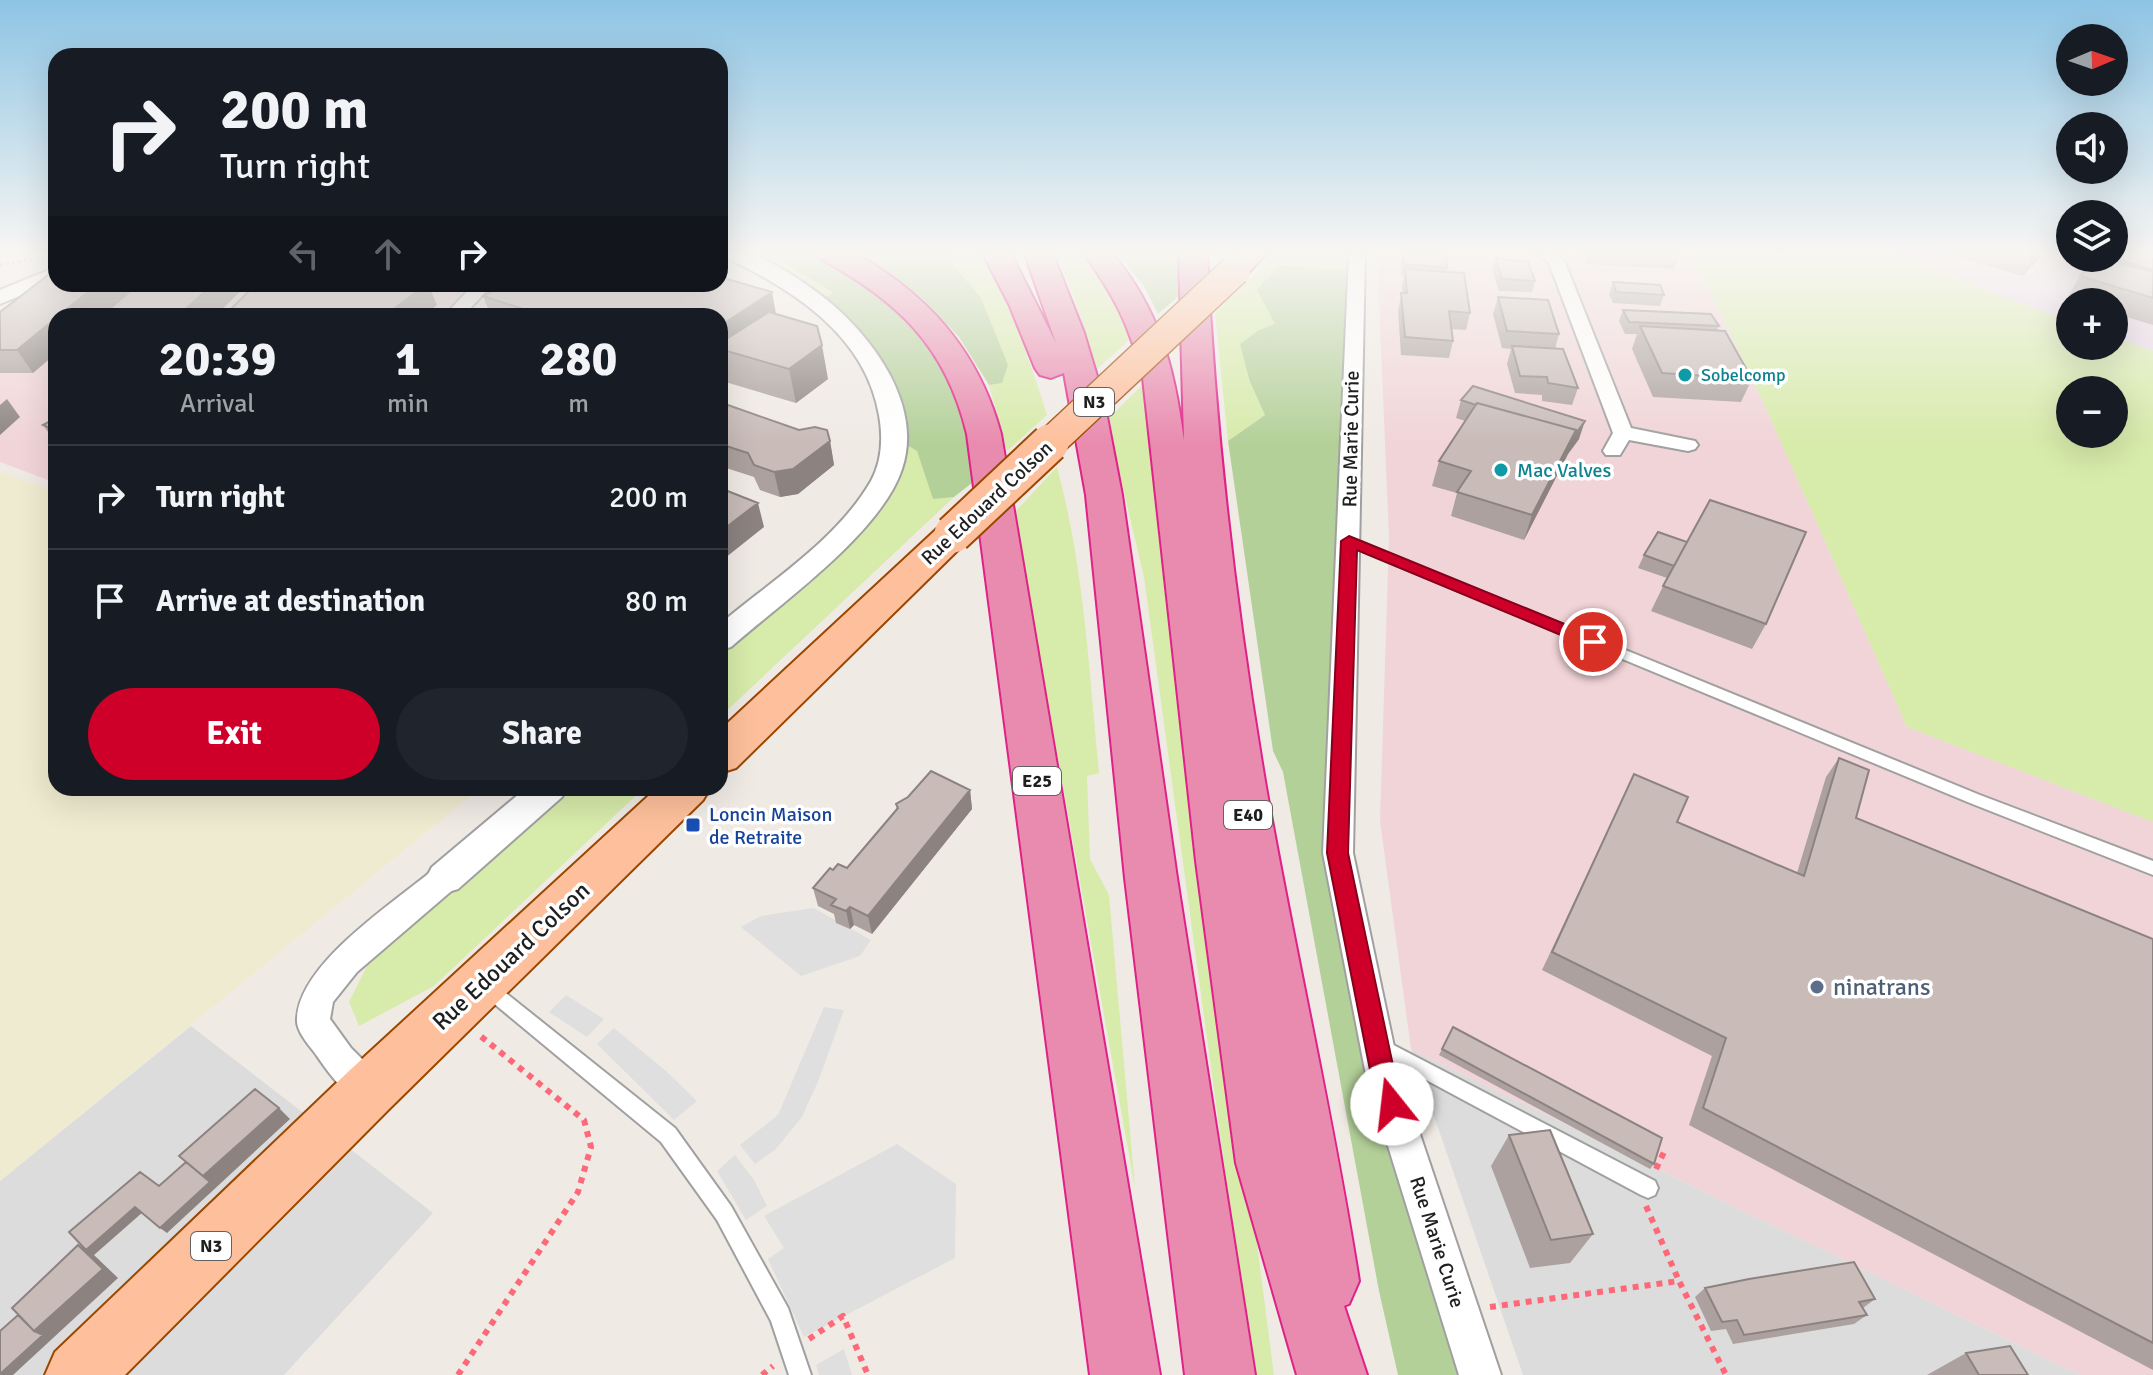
<!DOCTYPE html>
<html lang="en">
<head>
<meta charset="utf-8">
<style>
	:root { --surface:#171b24; --page:#20242c; --text:#f1f3f6; --muted:#9ea1a6; --line:#363941; --accent:#ce002a }
	body { margin:0; font-family:Signika,sans-serif; background:var(--page); color:var(--text); height:100vh; display:flex; flex-direction:column; font-size:30px; white-space:nowrap }
	* { box-sizing:border-box; margin:0 }
	p { font-size:26px; color:var(--muted) }
	.icon { flex:none; width:44px; height:44px; fill:none; stroke:currentColor; stroke-width:2; stroke-linecap:round; stroke-linejoin:round }
	.map { position:relative; flex:1; overflow:hidden }
	.side { position:absolute; left:48px; top:308px; width:680px; height:488px; display:flex; flex-direction:column; background:var(--surface); border-radius:24px; box-shadow:0 8px 32px #0002 }
	.side>* { flex:none }
	.hud { position:absolute; left:48px; top:48px; width:680px; height:244px; border-radius:24px; box-shadow:0 8px 32px #0002; background:#171b24; color:var(--text); overflow:hidden }
	.needle { width:52px; rotate:88deg }
	.buttons { position:absolute; left:2056px; top:24px; display:grid; gap:16px }
	.buttons a { display:grid; place-items:center; width:72px; height:72px; border-radius:50%; background:var(--surface); box-shadow:0 8px 32px #0002; font-size:40px }
	.pin { position:absolute; display:grid; place-items:center; width:68px; height:68px; color:#fff; margin:-34px; border:4px solid #fff; border-radius:50%; box-shadow:0 2px 8px #0007 }
	.me { position:absolute; width:88px; margin:-44px; rotate:344deg; stroke-linejoin:round; filter:drop-shadow(0 0 6px #0008) }
	.turn { display:flex; align-items:center; gap:28px; height:168px; padding:0 40px; font-size:36px }
	.turn .icon { width:104px; height:104px; stroke-width:2.5 }
	.turn b { display:block; font-size:56px; line-height:68px }
	.lanes { display:flex; align-items:center; height:76px; padding:0 40px; background:#0003; justify-content:center; gap:40px; direction:ltr }
	.lanes .off { opacity:.35 }
	.eta { display:flex; justify-content:space-evenly; align-items:center; height:136px; text-align:center }
	.eta b { font-size:48px; font-weight:700; line-height:56px }
	.button { display:flex; gap:16px; margin-top:auto; padding:16px 40px }
	.button a { flex:1; height:92px; border-radius:48px; background:var(--accent); color:#fff; font-size:32px; font-weight:700; line-height:92px; text-align:center }
	.button a+a { background:var(--page); color:var(--text) }
	ul { padding:0; list-style:none }
	li { display:flex; align-items:center; gap:24px; height:104px; padding:0 40px; border-top:2px solid var(--line) }
	li div { flex:1 }
	li b { display:block; font-size:30px }
	li em { font-style:normal }
	.map>svg:first-child { display:block }
</style>
</head>
<body>
<div class="map">
<svg width="2153" height="1375" viewBox="0 0 2153 1375">
	<rect width="100%" height="100%" fill="#f0eae5"/>
	<!-- residential -->
	<path fill="#dddcdc" d="M191,1026l242,187 -149,162h-284v-194z
		M1411,1049l669,326h-557z"/>
	<!-- commercial -->
	<path fill="#f1d4d8" d="M1377,252h314l74,154 142,321 246,95v553h-73l-669,-326 -31,-228 9,-284z
		M56,280v4h420l-35,32h-385v167l-56,-21v-151z"/>
	<!-- industrial -->
	<path fill="#e9d6e9" d="M1898,252h172v6h44v-6h39v99l-39,-14v-35h-44v19l-176,-65z"/>
	<!-- farmland -->
	<path fill="#efebd0" d="M0,472l56,19v297h424l-480,393z"/>
	<!-- grass -->
	<path fill="#d7ebaa" fill-rule="evenodd" d="M745,252h21l69,42 -13,5 -56,-38z
		M942,252h37c31,52 50,106 68,163l-40,36 -18,-66 13,-2z
		M1053,252h27l17,19 41,61 -41,37 -25,-78z
		M1279,252h71l-4,19 -66,-6 -4,60 -17,5 -9,52 15,33 -37,26 -13,-128z
		M1691,252h207l-3,4 175,65v25h44v-9l39,14v471l-246,-95 -142,-321zM2070,390h44v44h-44z
		M1145,382l129,993h-21l-109,-798 -37,-157z
		M905,444l12,7 16,47 21,-1 -234,220v-66l141,-125z
		M1057,467c27,100 32,203 42,306l-12,3 3,83 19,36 26,293 -121,-675z
		M566,788h78l-210,198 -75,40 -10,-24 19,-38z"/>
	<!-- forest -->
	<path fill="#b4d099" d="M766,252c13,0 30,-3 43,0 18,4 40,19 54,30 78,56 96,106 114,197l-23,18 -21,2 -16,-48 -12,-7v-26l-83,-119 12,-6z
		M850,252h41l14,6 -5,-6h42l39,46 27,67 -6,18 -13,2 -30,-48 -38,-40z
		M1116,252h67l-1,41 -24,21 -14,-28z
		M1280,265l66,6 -18,561 135,543h-65l-19,-84 -96,-519 -10,-21 -45,-310 37,-26 -15,-33 -10,-38 19,-14 16,-6 -18,-34z"/>
	<!-- parking -->
	<path fill="#dfdfdf" d="M814,908l57,32 -11,16 -59,20 -60,-49 20,-11z
		M566,995l38,24 -17,18 -38,-25z
		M824,1007l20,3 -25,69 -17,38 -27,33 -20,14 -15,-19 38,-30z
		M614,1028l52,43 31,30 -23,19 -77,-76z
		M897,1144l59,40 -1,74 -151,79 -36,-78 16,-11 -20,-32z
		M735,1155l19,25 13,26 -21,14 -29,-49z
		M844,1349l8,26h-33l-3,-10z"/>
	<g fill="none" stroke-linecap="round" stroke-linejoin="round">
		<!-- service casing -->
		<g stroke="#a0a0a0" stroke-width="4">
			<path id="service" d="M1349,537l631,258 173,66v14l-183,-72 -625,-259 -2,-3z
				M486,979l6,3 183,146 56,78 57,102 23,67h-22l-18,-54 -54,-101 -56,-78 -181,-150 -3,-5 3,-5z
				M1380,1038l275,143 3,7 -3,7 -7,3 -7,-3 -267,-143 -3,-6 3,-6z"/>
		</g>
		<!-- minor casing -->
		<g stroke="#a0a0a0" stroke-width="4">
			<path id="minor" d="M1349,252h16l-12,601 47,222 101,300h-42l-93,-300 -43,-222z
				M1534,252h19l11,8 67,168 64,13 3,4 -3,4 -7,2 -59,-11 -9,15h-14l-3,-4 10,-18 -64,-170z
				M474,284h19l-30,32h-19z
				M445,866l11,3 4,9 -4,9 -99,85 -24,30 -3,17 21,29 30,30 5,12 -5,12 -12,5c-22,-9 -39,-32 -52,-51 -7,-10 -21,-24 -20,-37 2,-56 97,-116 137,-150z"/>
		</g>
		<!-- tertiary casing -->
		<g stroke="#a0a0a0" stroke-width="4">
			<path id="tertiary" d="M720,252c8,0 17,-2 24,0 27,5 83,45 102,65 38,38 75,96 56,152 -21,64 -121,134 -171,178l-11,3v-26c51,-43 117,-84 151,-143 11,-20 12,-44 8,-66 -14,-81 -88,-127 -157,-159z
				M56,267v14l-56,23v-14z
				M526,788h41l-5,9 -104,92 -13,4 -13,-4 -6,-11 6,-11z"/>
		</g>
		<!-- primary casing -->
		<g stroke="#9a4700" stroke-width="4">
			<path id="primary" d="M1240,252h28l-23,24h-20l-4,-6z
				M953,523l13,3 5,8 -5,8 -230,226 -16,5v-43l220,-204z
				M657,788h53l-7,12 -314,309 -264,266h-80l10,-23 294,-281z"/>
		</g>
		<!-- motorway casing -->
		<g stroke="#df2188" stroke-width="4">
			<path id="motorway" d="M815,252c11,-1 27,-3 37,1 13,5 26,14 37,22 57,40 94,92 112,159l159,941h-70l-123,-941c-21,-88 -70,-134 -148,-176z
				M982,252h28l46,91 -32,-91h28l32,81 19,63 19,99 55,383 78,497h-70l-60,-497 -39,-383 -22,-122 -13,5 -11,-3 -5,-7 -26,-64z
				M1083,252h28c49,58 63,115 73,188l-5,-188h28c8,180 29,358 59,535 29,165 67,328 93,494l-10,23 -5,2 23,69h-70l-61,-212 -40,-302 -53,-483c-15,-56 -27,-79 -60,-126z"/>
		</g>
		<!-- path-far1 -->
		<path stroke="#fd6978" stroke-width="3" stroke-dasharray="3 3" stroke-linecap="butt" d="M0,265l56,-10"/>
		<!-- path -->
		<path stroke="#fd6978" stroke-width="6" stroke-dasharray="6 6" stroke-linecap="butt" d="M1656,1169l8,-17
			M1646,1206l33,75
			M1490,1307l189,-26 47,94
			M809,1339l34,-23 25,59
			M458,1375l120,-183 13,-45 -7,-27 -106,-86
			M762,1375l11,-9"/>
		<!-- service -->
		<use href="#service" fill="#fff" fill-rule="evenodd"/>
		<!-- minor -->
		<use href="#minor" fill="#fff" fill-rule="evenodd"/>
		<!-- tertiary -->
		<use href="#tertiary" fill="#fff" fill-rule="evenodd"/>
		<!-- primary -->
		<use href="#primary" fill="#fec09c" fill-rule="evenodd"/>
		<!-- motorway -->
		<use href="#motorway" fill="#e98baf" fill-rule="evenodd"/>
		<!-- primary-bridge-far1 casing -->
		<g stroke="#9a4700" stroke-width="33" stroke-linecap="butt">
			<path id="primary-bridge-far1" d="M1048,445l187,-175"/>
		</g>
		<!-- primary-bridge casing -->
		<g stroke="#9a4700" stroke-width="41" stroke-linecap="butt">
			<path id="primary-bridge" d="M953,534l97,-91"/>
		</g>
		<!-- primary-bridge-far1 -->
		<use href="#primary-bridge-far1" stroke="#fec09c" stroke-width="30"/>
		<!-- primary-bridge -->
		<use href="#primary-bridge" stroke="#fec09c" stroke-width="37"/>
	</g>
	<!-- wall -->
	<path fill="#aca19e" d="M1401,252h45v20l24,41 -4,17 -15,-1 2,12 -4,17 -48,-3 -3,-45 4,-17v-7l2,-11h-3z
		M1582,252h98v1l-6,16 -88,-5z
		M1942,252h106l-3,3 -1,-1 -22,22z
		M2153,254v71l-39,-12v-11h-37l-11,-3 14,-23 17,-18h17z
		M1495,258l40,23 -3,11 -33,-1 -7,-22z
		M1613,282l51,13 -4,11 -47,-3 -4,-9z
		M56,284h75l3,4 -101,85h-33v-61z
		M483,296l293,18 52,65 -32,24 -74,-22 -2,-9v-56h-229z
		M1498,297l61,37 -4,15 23,39 -6,17 -30,-4v-6l-27,-2 -8,-29 4,-15 -9,-1 -9,-34z
		M1623,310l96,16 -2,4 35,49 -11,23 -88,-5 -21,-48 5,-15h-12l-6,-13z
		M1461,400l118,39 -11,15 -44,86 -73,-24 6,-23 -25,-7 7,-25 26,-40 -9,-3z
		M720,407l110,34 4,24 -36,29 -18,3 -20,-7 -6,-13 -34,-11z
		M56,418v25l-13,-18z
		M1658,532l108,92 -14,25 -101,-38 16,-33 -29,-10 6,-13z
		M1839,758l17,60 297,121v431l-464,-245 23,-69 -170,-86 92,-196 43,48 120,51 29,-96z
		M970,790l2,19 -100,125 -18,-9 -4,4 -14,-6 -2,-9 -16,-8 -5,-18 20,-18 14,-2 50,-58 -1,-6z
		M1453,1027l201,137 -4,5 -211,-114z
		M1509,1135l84,99 -23,29 -40,5 -39,-102z
		M1705,1288l170,11 -12,9 4,7 -13,9 -121,20 -7,-15 -15,2 -16,-34z
		M1966,1353l62,22h-101z"/>
	<!-- shaded-wall -->
	<path fill="#8c8381" d="M2037,252h8l-23,24 13,-22z
		M98,284h33l3,4 -34,28h-42z
		M213,284h24l4,7 -26,25h-37z
		M426,284h2l9,21 -14,11h-38z
		M772,292l4,22 -56,35v-23z
		M56,318v35l-23,20 -16,-23z
		M822,345l6,34 -32,24 -7,-34z
		M7,399l13,18 -20,18v-30z
		M1585,421l-6,18 -11,15 -44,86 8,-25 44,-85z
		M830,441l4,24 -36,29 -18,3 -6,-25z
		M758,503l6,24 -44,35v-30z
		M970,790l2,19 -100,125 -4,-18z
		M850,907l4,18 -4,4 -4,-18z
		M279,1108l11,11 -123,114 -7,-5 26,-66z
		M135,1207l8,5 -49,43 24,23 -105,97h-13l34,-44 44,-86 8,5z"/>
	<!-- building -->
	<path fill="#c8bbb8" stroke="#8c8381" stroke-width="2" d="M1403,252h43l1,16 -43,-4z
		M2114,252h30l9,2v16l-42,-12h3z
		M1495,258l33,4 7,19 -33,-2z
		M2097,258h5l51,14v26l-73,-22z
		M56,269v15h42l-40,32h-2v2l-39,32h-17v-38z
		M1405,269l59,4 6,40 -21,-2 4,30 -48,-4 -4,-44h6z
		M720,277l52,15 -52,34v-10h-175l-62,-20 23,-12h214z
		M1613,282l47,3 4,10 -48,-3z
		M139,284h74l-35,32h-77z
		M256,284h170l-41,32h-161z
		M1498,297l50,3 11,34 -52,-3z
		M1623,310l88,4 8,12 -90,-4z
		M769,312l48,14 5,19 -33,24 -69,-20v-6z
		M1640,326l85,5 27,48 -90,-6z
		M1512,346l51,3 15,39 -30,-5 -1,-6 -27,-1z
		M1473,386l112,35 -11,15 2,-6 -99,-27 -1,2 -15,-5z
		M1477,403l99,27 -44,85 -75,-23 14,-21 -32,-10z
		M725,404l74,26 16,-3 12,3 3,11 -37,28 -19,3 -20,-7 -6,-12 -28,-9v-37z
		M56,418v13l-13,-6z
		M720,488l38,15 -38,29z
		M1710,500l96,32 -40,92 -103,-38z
		M1658,532l29,10 -13,24 -30,-11z
		M1839,758l30,12 -13,48 297,121v404l-450,-235 23,-70 -174,-86 82,-178 54,23 -11,25 127,54z
		M931,771l39,19 -102,126 -18,-9 -4,4 -15,-6 5,-6 -23,-11 17,-20 3,2 5,-6 9,4 51,-60 -2,-4 12,-7z
		M1453,1027l209,111 -8,26 -212,-115z
		M255,1089l24,19 -76,68 -24,-20z
		M1550,1130l43,104 -42,6 -42,-105z
		M186,1162l24,20 -50,46 -25,-21 -49,43 -17,-18 71,-60 19,14z
		M78,1245l25,24 -69,62 -22,-23z
		M1854,1262l21,37 -16,3 8,13 -123,20 -7,-15 -15,2 -17,-34 44,-9z
		M18,1315l16,16 9,4 -43,39v-43z
		M2010,1346l18,29h-49l-13,-22z"/>
	<!-- sky -->
	<linearGradient id="sky" x2="0" y2="1"><stop stop-color="#8dc4e4"/><stop offset="0.57" stop-color="#f8f6f3"/><stop offset="1" stop-color="#f8f6f3" stop-opacity="0"/></linearGradient>
	<rect width="2153" height="444" fill="url(#sky)"/>
	<!-- route -->
	<path fill="#ce002a" stroke="#86001b" stroke-width="2" d="M1349,536l250,102 3,4 -3,4h-12l-230,-96 -9,303 47,222 10,29 -4,9 -9,3 -9,-3 -12,-38 -44,-222 14,-312z"/>
	<!-- markers -->
	<g fill="#0f9aa8" stroke="#fff" stroke-width="3">
		<circle cx="1685" cy="375" r="8"/>
		<circle cx="1501" cy="470" r="8"/>
	</g>
	<rect fill="#1a4fb4" stroke="#fff" stroke-width="3" x="685" y="817" width="16" height="16" rx="4"/>
	<circle fill="#5c6f8a" stroke="#fff" stroke-width="3" cx="1817" cy="987" r="8"/>
	<g text-anchor="middle" dominant-baseline="central" stroke-width="7" stroke-linejoin="round" paint-order="stroke">
		<!-- far-culture labels -->
		<g font-size="18" fill="#0d838f" stroke="#fff" text-anchor="start">
			<text x="1701" y="375">Sobelcomp</text>
		</g>
		<!-- shield labels -->
		<g fill="#fff" stroke="#626262" stroke-width="2">
			<rect x="1074" y="388" width="40" height="28" rx="6"/>
			<rect x="1013" y="767" width="48" height="28" rx="6"/>
			<rect x="1224" y="801" width="48" height="28" rx="6"/>
			<rect x="191" y="1232" width="40" height="28" rx="6"/>
		</g>
		<g font-size="18" font-weight="bold" fill="#1f1f1f">
			<text x="1094" y="402">N3</text>
			<text x="1037" y="781">E25</text>
			<text x="1248" y="815">E40</text>
			<text x="211" y="1246">N3</text>
		</g>
		<!-- street labels -->
		<g font-size="20" fill="#1f1f1f" stroke="#fff">
			<text transform="translate(1351 439) rotate(-89)">Rue Marie Curie</text>
			<text transform="translate(987 503) rotate(-43)">Rue Edouard Colson</text>
			<text transform="translate(1437 1242) rotate(72)">Rue Marie Curie</text>
		</g>
		<!-- culture labels -->
		<g font-size="20" fill="#0d838f" stroke="#fff" text-anchor="start">
			<text x="1517" y="470">Mac Valves</text>
		</g>
		<!-- transit labels -->
		<g font-size="20" fill="#164399" stroke="#fff" text-anchor="start">
			<text x="709" y="814">Loncin Maison<tspan x="709" dy="23">de Retraite</tspan></text>
		</g>
		<!-- near-street labels -->
		<g font-size="24" fill="#1f1f1f" stroke="#fff">
			<text transform="translate(511 956) rotate(-43)">Rue Edouard Colson</text>
		</g>
		<!-- near-service labels -->
		<g font-size="24" fill="#4e5e75" stroke="#fff" text-anchor="start">
			<text x="1833" y="987">ninatrans</text>
		</g>
	</g>
</svg>
<div class="buttons">
<a><svg class="needle" viewBox="-14 -14 28 28"><path d="M0-13l5 13h-10z" fill="#e53935"/><path d="M0 13l5-13h-10z" fill="#9ea1a6"/></svg></a>
<a><svg class="icon" aria-label="sound" viewBox="0 0 24 24"><path d="M4 9h4l5-4v14l-5-4H4zM17 9q2 3 0 6"/></svg></a>
<a><svg class="icon" aria-label="layers" viewBox="0 0 24 24"><path d="M12 4l9 5-9 5-9-5zM3 14l9 5 9-5"/></svg></a>
<a>+</a>
<a>−</a>
</div>
<div class="pin" style="left:1593px;top:642px;background:#d93025"><svg class="icon" aria-label="arrive" viewBox="0 0 24 24"><path d="M6 21V4h12l-3 4 3 4H6"/></svg></div>
<svg class="me" style="left:1392px;top:1104px" viewBox="-20 -20 40 40"><circle r="19" fill="#fff"/><path d="M0-13L10 11 0 6-10 11z" fill="#ce002a"/></svg>
<div class="hud">
<div class="turn"><svg class="icon" aria-label="right" viewBox="0 0 24 24"><path d="M7 20v-9h11M14 6l5 5-5 5"/></svg><div><b>200 m</b>Turn right</div></div>
<div class="lanes"><svg class="icon off" aria-label="left" viewBox="0 0 24 24"><path d="M17 20v-9H6M10 6l-5 5 5 5"/></svg><svg class="icon off" aria-label="ahead" viewBox="0 0 24 24"><path d="M12 20V5M6 11l6-6 6 6"/></svg><svg class="icon" aria-label="right" viewBox="0 0 24 24"><path d="M7 20v-9h11M14 6l5 5-5 5"/></svg></div>
</div>
<section class="side">
<div class="eta">
<div><b>20:39</b><p>Arrival</p></div>
<div><b>1</b><p>min</p></div>
<div><b>280</b><p>m</p></div>
</div>
<ul>
<li><svg class="icon" aria-label="right" viewBox="0 0 24 24"><path d="M7 20v-9h11M14 6l5 5-5 5"/></svg><div><b>Turn right</b></div><em>200 m</em></li>
<li><svg class="icon" aria-label="arrive" viewBox="0 0 24 24"><path d="M6 21V4h12l-3 4 3 4H6"/></svg><div><b>Arrive at destination</b></div><em>80 m</em></li>
</ul>
<div class="button"><a>Exit</a><a>Share</a></div>
</section>
</div>
</body>
</html>
